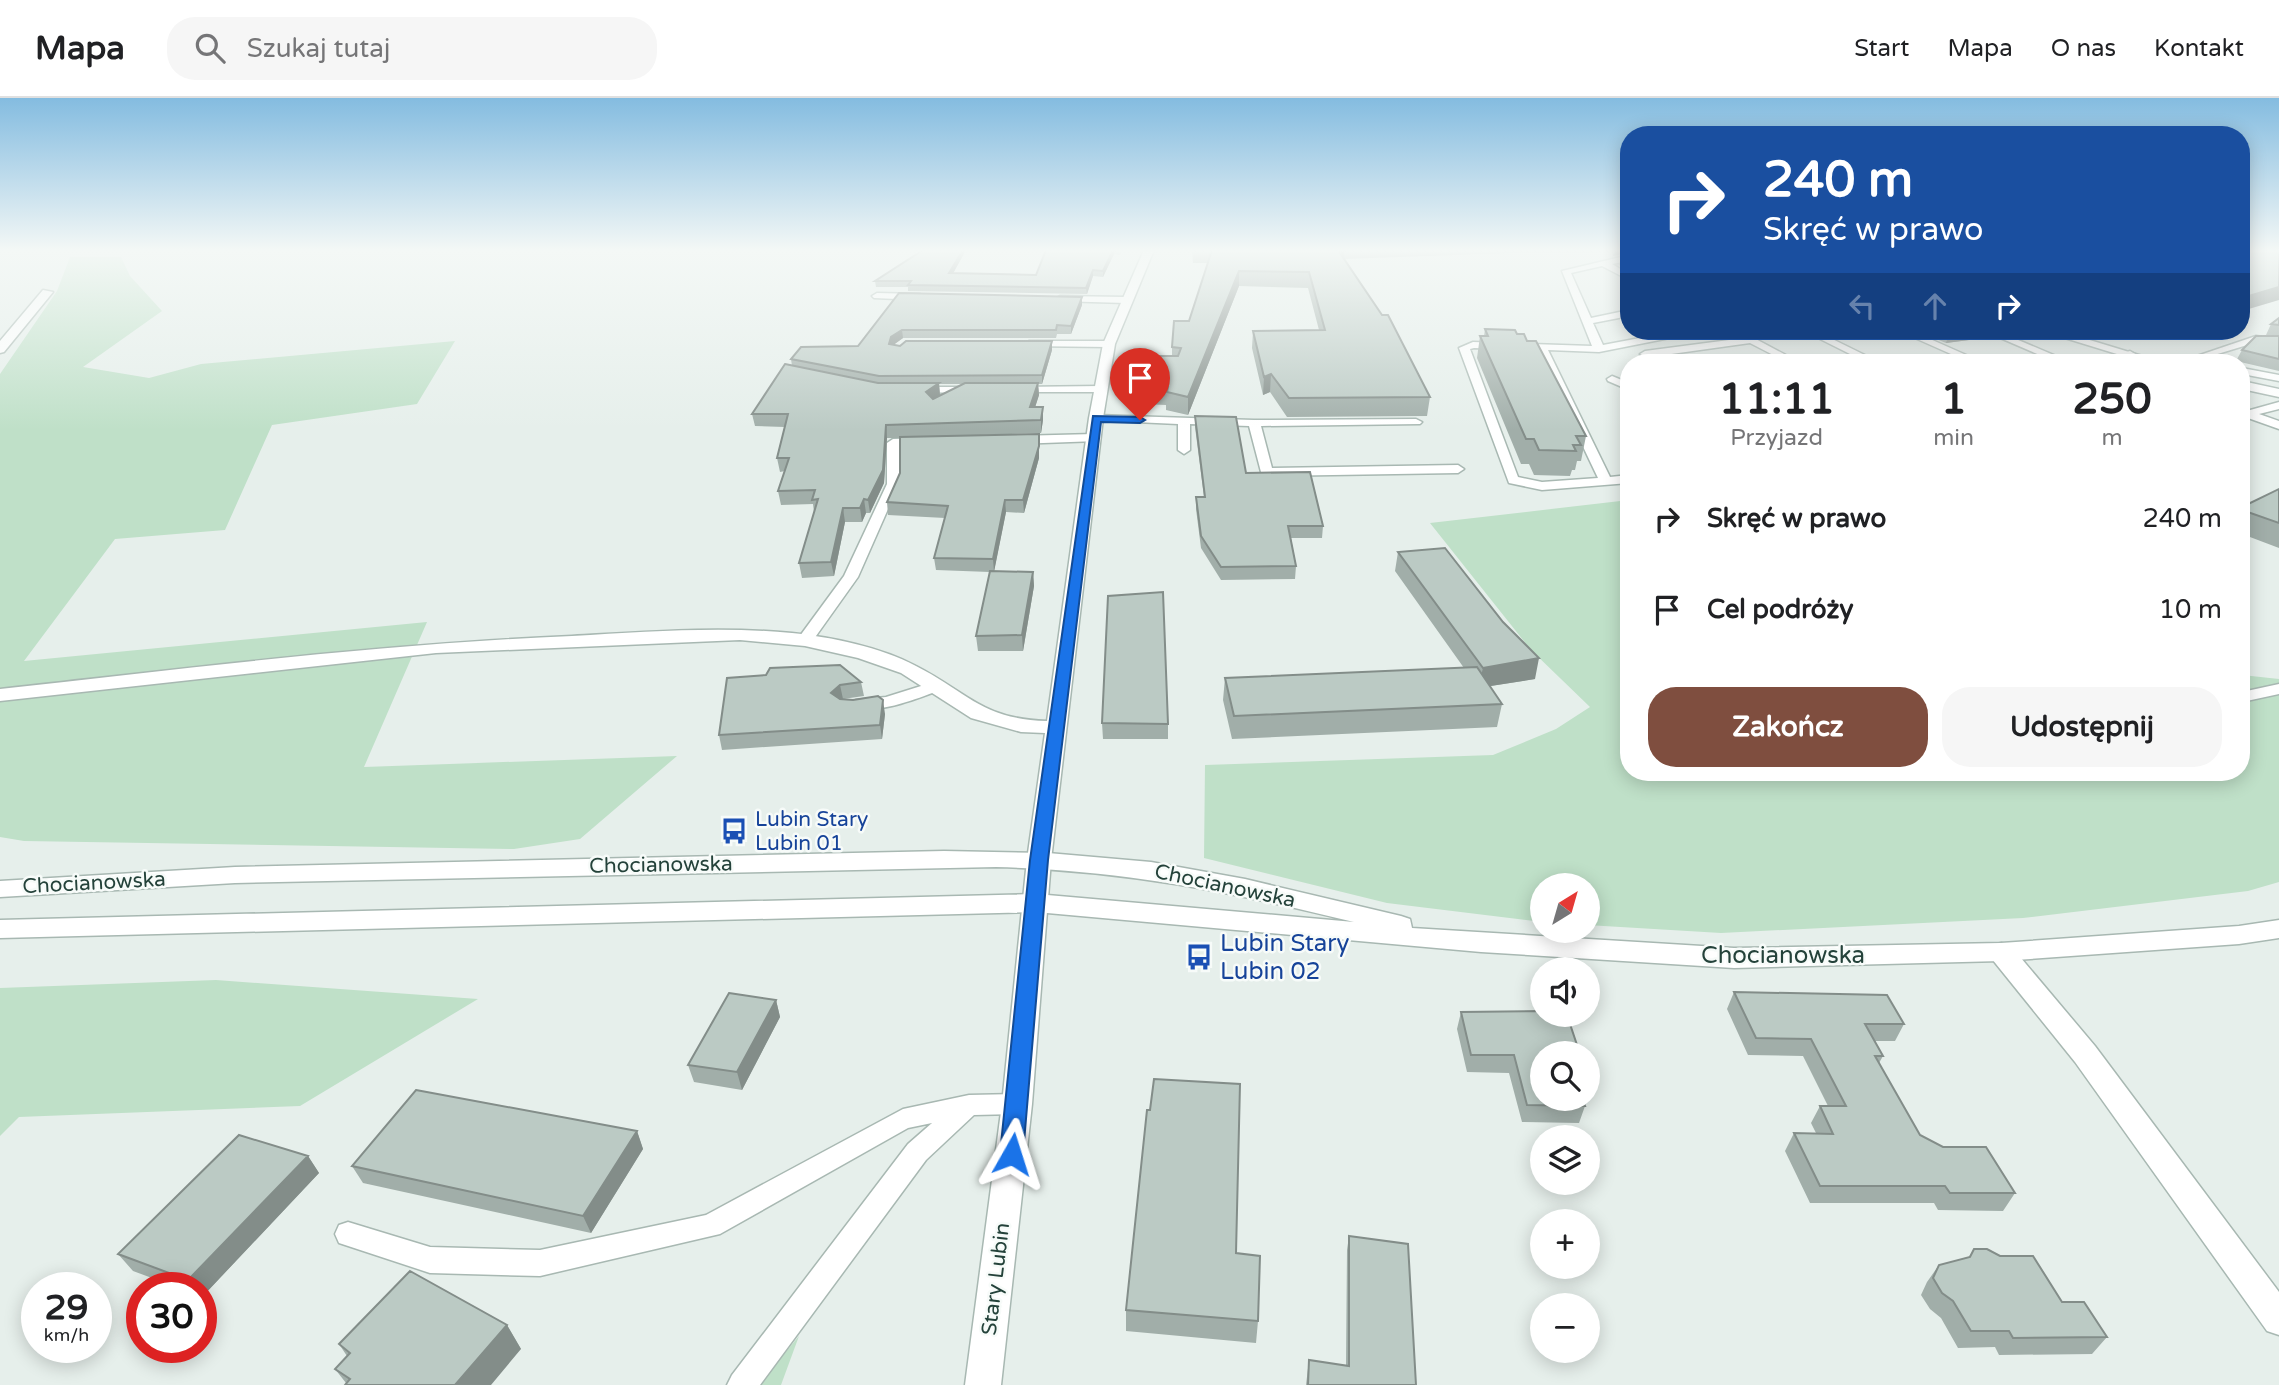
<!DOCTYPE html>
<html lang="pl">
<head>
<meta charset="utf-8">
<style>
	:root { --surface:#fff; --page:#f6f6f6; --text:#202124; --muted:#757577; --line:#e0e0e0; --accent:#7f4e3f }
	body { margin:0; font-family:"Varela Round",sans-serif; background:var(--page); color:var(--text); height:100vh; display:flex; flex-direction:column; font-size:26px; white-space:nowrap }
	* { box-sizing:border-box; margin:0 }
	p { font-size:23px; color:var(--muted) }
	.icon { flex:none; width:38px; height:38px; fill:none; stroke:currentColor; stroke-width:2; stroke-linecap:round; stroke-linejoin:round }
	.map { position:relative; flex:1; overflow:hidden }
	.side { position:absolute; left:1620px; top:256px; width:630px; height:427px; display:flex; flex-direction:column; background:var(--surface); border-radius:28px; box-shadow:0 4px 18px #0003 }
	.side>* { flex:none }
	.hud { position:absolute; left:1620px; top:28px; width:630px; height:214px; border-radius:28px; box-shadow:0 4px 18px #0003; background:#1a4fa0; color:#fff; overflow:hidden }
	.needle { width:46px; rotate:37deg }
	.tools { position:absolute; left:1530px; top:775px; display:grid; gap:14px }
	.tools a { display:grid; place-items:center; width:70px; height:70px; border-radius:50%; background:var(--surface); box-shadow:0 4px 18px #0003; font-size:35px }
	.speed { position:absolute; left:21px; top:1174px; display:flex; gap:14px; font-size:35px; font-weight:700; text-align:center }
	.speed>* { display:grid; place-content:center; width:91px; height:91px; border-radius:50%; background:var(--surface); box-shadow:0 4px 18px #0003; line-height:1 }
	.speed small { font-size:18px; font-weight:400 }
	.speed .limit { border:10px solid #d22; background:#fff; color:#111 }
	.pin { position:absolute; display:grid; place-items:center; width:60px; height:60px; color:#fff; margin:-72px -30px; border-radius:50% 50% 50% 0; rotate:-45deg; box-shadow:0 0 7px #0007 }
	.pin .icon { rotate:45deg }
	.me { position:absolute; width:77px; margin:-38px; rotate:6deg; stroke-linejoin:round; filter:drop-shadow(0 0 5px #0008) }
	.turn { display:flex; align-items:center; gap:24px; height:147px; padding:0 28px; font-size:32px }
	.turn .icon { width:91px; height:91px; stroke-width:2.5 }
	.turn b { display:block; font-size:49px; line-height:60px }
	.lanes { display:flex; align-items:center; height:66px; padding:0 28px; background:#0003; justify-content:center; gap:35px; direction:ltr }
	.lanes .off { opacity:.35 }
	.eta { display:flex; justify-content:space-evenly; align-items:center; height:119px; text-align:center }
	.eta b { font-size:42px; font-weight:700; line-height:49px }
	.action { display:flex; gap:14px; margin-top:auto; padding:14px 28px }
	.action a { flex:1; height:80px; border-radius:28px; background:var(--accent); color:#fff; font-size:28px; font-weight:700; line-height:80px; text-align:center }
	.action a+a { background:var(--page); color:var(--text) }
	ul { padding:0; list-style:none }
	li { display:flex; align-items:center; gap:21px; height:91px; padding:0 28px }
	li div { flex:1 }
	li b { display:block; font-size:26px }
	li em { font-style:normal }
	header { display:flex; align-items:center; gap:42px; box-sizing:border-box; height:98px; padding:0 35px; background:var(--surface); border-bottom:2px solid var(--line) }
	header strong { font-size:33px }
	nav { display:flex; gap:38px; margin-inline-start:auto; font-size:24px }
	.search { width:490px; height:63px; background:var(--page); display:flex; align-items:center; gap:18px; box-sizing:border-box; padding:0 24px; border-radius:28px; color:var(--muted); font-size:26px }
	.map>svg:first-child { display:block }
</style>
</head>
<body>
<header>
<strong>Mapa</strong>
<div class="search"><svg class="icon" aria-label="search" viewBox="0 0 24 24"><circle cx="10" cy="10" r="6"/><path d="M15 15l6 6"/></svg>Szukaj tutaj</div>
<nav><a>Start</a><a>Mapa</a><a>O nas</a><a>Kontakt</a></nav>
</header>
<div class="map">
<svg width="2279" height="1287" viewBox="0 0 2279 1287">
	<rect width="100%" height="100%" fill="#e6efeb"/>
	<!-- green -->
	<path fill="#bfe0c8" d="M70,159h51l9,19 32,35 -79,56 66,11 52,-14 254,-23 -38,63 -145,21 -47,105 -110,9 -91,122 403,-39 -63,145 313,-11 -97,83 -66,10 -490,-8 -24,-4v-463l57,-83z
		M1629,402v272h613v-97l37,4v203l-31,9 -225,27 -302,15 -134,-8v-39h-45v36l-155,-19 -183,-45 1,-93 288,-10 63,-26 34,-22 -59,-57 -101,-127z
		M216,882l262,19 -178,107 -281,11 -19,19v-148z
		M799,1238l-18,49h-22l1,-2z"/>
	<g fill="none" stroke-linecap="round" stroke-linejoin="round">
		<!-- service casing -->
		<g stroke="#a8b8b2" stroke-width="3">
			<path id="service" d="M1629,157v6l-17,3 17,10v6l-27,-14 -31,7 20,45 38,-8v6l-36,7 10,22 74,-14h19l-1,2 -96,19 -51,-2 62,127 19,-2v8l-87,7 -33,-7 -50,-135 14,-6 119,4 -30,-75zM1474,250l63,2 61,128 -56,4 -24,-5 -48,-128z
				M877,195l43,1 5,3 -5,3 -46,-2 -2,-2z
				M1060,198l66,1 5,3 -5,3 -69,-2 -2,-2z
				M1804,233h12l63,31h-13z
				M1899,233h13l70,31h-13z
				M1984,233h13l73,31h-14z
				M2256,238l23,3v6l-22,-3 -46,14 8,6h-13l-9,-6z
				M1752,239l47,25h-12l-37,-19 -93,13 11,6h-13l-15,-8 5,-3z
				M1029,243h80l5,3 -5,3 -84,-1 -1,-2z
				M2130,253l5,3 -1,2 -23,6h-16z
				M2242,270l37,7v6l-37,-7z
				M1612,278l17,7v7l-21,-9 -1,-2z
				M916,289h59l6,3 -6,3 -63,-1 -2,-2z
				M1017,289l84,-1 6,3 -6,3h-88l-2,-2z
				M2279,304v7l-20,5 20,7v8l-31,-11 -6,1 1,-7z
				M1096,317l158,5 162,-1 6,3 -2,2 -159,2 11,42 186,-3 6,4 -6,4 -191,3 -6,-4 -12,-46 -59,-2v26l-6,4 -6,-4v-26l-86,-4 -2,-2z
				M1094,336l6,4 -2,3 -83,3 -6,-4 6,-4z
				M893,341l31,-1 6,4 -6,4h-25v38l-41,93 -47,66h-12l-2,-3 47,-64 43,-92v-41z
				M937,583l6,2 2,3 -2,3c-19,7 -74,30 -89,15l2,-4 30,-3z
				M2279,586v10l-37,8v-10z
				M1017,996l9,3 3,7 -3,7 -9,3 -43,1 -48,45 -166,225h-33l5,-10 176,-231 24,-21 -24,5 -188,106 -180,42 -110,-3 -91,-30 -4,-9 4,-9 9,-3 82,25 110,3 166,-35 197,-106 66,-14z"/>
		</g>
		<!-- minor casing -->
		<g stroke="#a8b8b2" stroke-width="3">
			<path id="minor" d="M1144,152h10l-39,94 -12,74 -52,442 -19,244 -31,281h-36l37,-281 25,-244 18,-127 -24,-1 -50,-14 -70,-45 -43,-15 -53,-12 -65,-6 -304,13 -436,48v-12c190,-21 380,-45 572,-53 73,-4 146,-10 220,-3 39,4 89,14 124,33 53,27 65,53 131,55l42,-303 14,-74z
				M43,192l10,2 -49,60 -4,1v-12z
				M2042,233h18l102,31h-19z
				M2242,283l37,8v8l-37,-8z
				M2001,845l9,2 85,101 184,246v43l-12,-4 -192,-269 -83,-103 -4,-7 4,-7z"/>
		</g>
		<!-- tertiary casing -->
		<g stroke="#a8b8b2" stroke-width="3">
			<path id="tertiary" d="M944,753l104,2 103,9 94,17 156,37 9,3 2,9 322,20 267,-5 238,-17 40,-6v18l-40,6 -238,17 -267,7 -253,-16 -445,-40 -1036,26v-18l1036,-26 318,28c-123,-30 -231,-52 -358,-55l-761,16 -235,14v-16l235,-14z"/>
		</g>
		<!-- service -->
		<use href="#service" fill="#fff" fill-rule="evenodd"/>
		<!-- minor -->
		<use href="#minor" fill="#fff" fill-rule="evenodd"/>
		<!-- tertiary -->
		<use href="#tertiary" fill="#fff" fill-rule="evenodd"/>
	</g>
	<!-- wall -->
	<path fill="#a1aea9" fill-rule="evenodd" d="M923,152h43l-13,23 83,2 10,-25h77l-3,5 -6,-1 -11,23 -10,-1 -6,18 -179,-3v-4h-32l-1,-6z
		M1192,152h437v22l-10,-7 3,-11 -9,2 1,-4 -104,1 -166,6 86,138 -3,19 -140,1 -17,-25 -7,3 -11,-47 1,-17 66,-1 -11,-42 -69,-2 -51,129 -22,-5v-5l-24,-1v-18l30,-30v-9l17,-26 19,-58h-15z
		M899,195l183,4v8l-11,29h-14l-1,4h-153l-10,7 7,1 152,-5v9l-10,34h-4l1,11 -4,12h8v13l-2,13 -91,3 89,22 -15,55 -18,-1 -12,59 39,1 1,14 -11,65h-45l-2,-15 14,-64 -54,-2 -2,-12 11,-40 -57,-3 -1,-13 13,-29v-35h-13l-3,45 -14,30h-4l-4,9h-17l-11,54 -32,2 -3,-15 15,-51 -1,-8 -32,1 -3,-14 7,-20 -5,1 -3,-14 8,-31 -30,-1 -3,-12 40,-48 -1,-7 67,-13zM939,286h24l-23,11z
		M2279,220v53l-43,-10 6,-11 32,-14 -8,-1 5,-11z
		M1485,231l101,107 -5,25h-4l-2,9h-3l-2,6 -36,-1 -5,-11h-8l-44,-106 3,-22h4z
		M1745,233h16l-3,6z
		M1917,233h78l-3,6 -46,6z
		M2003,233h12l-2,4z
		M2141,233h35l-17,5z
		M1195,318l51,57 77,53 -1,12h-31l5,28 -1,13 -74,1 -20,-32 -5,-39v-12h8l-9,-70z
		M2279,391v59l-37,-14v-27z
		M1398,454l137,127 -45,7 12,18 -5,23 -265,12 -9,-39 2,-22 239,-10 -69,-97z
		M727,580l134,4 3,14 -21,3 42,15 -3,25 -160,11 -3,-15z
		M1102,625l66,1v15h-65z
		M1734,894l170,32 -9,17h-20l8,15 -4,7 41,72 95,58 -12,18 -65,-1 -4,-7h-124l-25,-52 9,-18h22l-5,-10 9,-17h8l-25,-50 -55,-1 -21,-46z
		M776,902l4,17 -38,73 -48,-8 -6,-17z
		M1461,914l81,42 43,52 -6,17 -57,-1 -13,-49 -42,-1 -10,-43z
		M637,1033l6,18 -52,84 -228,-50 -11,-17z
		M308,1058l11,17 -117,124 -1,-9h-22l-46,-17 -15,-17z
		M1349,1138l67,149h-110l3,-25 37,6 1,-116z
		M1974,1151l88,53 45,35 -15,17 -93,1 -4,-8 -37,1 -17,-30 -11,-9 -9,-14 6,-13 12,-17 29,-7z
		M1236,1155l22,68 -2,22 -130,-12v-21z
		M507,1227l14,24 -175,34 -11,-14 12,-13 -8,-12z"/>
	<!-- shaded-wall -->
	<path fill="#838d89" d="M963,152h3l-16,29 -1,-6z
		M1113,152l1,4 -11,23v-6z
		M1336,152h9l-1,9z
		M1614,152h15h-6l-1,4 -9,2z
		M1093,172v6l-6,18 -1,-6z
		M1239,173v15l-51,129v-18z
		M2279,189v13l-37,11v-13z
		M1082,199v8l-11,29v-8z
		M902,232l1,8 -11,8 -3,-2 2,-7z
		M1950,233h45l-3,6 -46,6z
		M2161,233h15l-17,5z
		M1052,243v9l-10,34v-9z
		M1271,276l-1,18 -7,3 1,-18z
		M939,285l1,13 -13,8 -1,-12z
		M1038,285l1,12 -8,25 -1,-13z
		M1043,309v13l-2,13v-13z
		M886,327l1,13 -3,45 -14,30 -2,-13z
		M1039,336v24l-15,55 -1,-13z
		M864,401l2,14 -4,9 -2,-14z
		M1005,402l1,12 -12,60 -1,-13z
		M843,410l2,14 -11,54 -3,-14z
		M1033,474l1,14 -11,65 -1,-16z
		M1539,560l-4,21 -57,9 5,-20z
		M840,587l3,14 -9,8 -3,-14z
		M883,602l2,14 -3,25 -2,-14z
		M776,902l4,17 -38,73 -5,-18z
		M637,1033l6,18 -52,84 -8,-17z
		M308,1058l11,17 -117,124 -1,-9h-6l-7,-8z
		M507,1227l14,24 -30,36h-36z"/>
	<!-- building -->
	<path fill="#bbcac4" stroke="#838d89" stroke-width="2" d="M923,152h40l-14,23 87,2 10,-25h67l-10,21 -10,-1 -7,18 -178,-3 3,-4h-36z
		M1212,152h126l44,65h6l42,82 -141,1 -18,-24 -7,3 -11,-46 72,-1 -16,-58 -70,-1 -51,126 -21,-5 1,-5 -26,-1 3,-30h33l3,-8 -9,-1 2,-26h15z
		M1623,152h6v5z
		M2242,152h37v37l-37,11z
		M899,195l183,4 -11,29 -14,-1 -1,5h-154l-11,7 -2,7 11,2 6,-5h146l-10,34 -163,1 -88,-17 10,-12 57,-1z
		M2279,220v7l-8,-1z
		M1485,231l30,1 2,4h7l3,7h9l50,95h-10l5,9h-8l3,6 -37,-1 -5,-11h-8l-46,-103h8z
		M2256,238h23v23l-37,-9z
		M785,266l93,19h61l-13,9 7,7 32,-16h73l-8,24h13l-2,13 -155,5 -3,45 -15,30 -4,-1 -4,9h-17l-12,54 -32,1 19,-64 -6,1 3,-10 -37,1 11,-33h-12l11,-44h-36z
		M1195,318l41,1 10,56 64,-1 13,54h-35l8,40 -75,1 -20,-31 -5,-39h9z
		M1039,336v12l-16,54h-18l-12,59 -59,-1 14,-52 -61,-4 13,-29v-36z
		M2279,391v34l-37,-13v-3z
		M1445,450l58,74 36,36 -56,10 -85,-116z
		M990,473l43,1 -11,63 -46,1z
		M1163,494l5,132 -66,-1 6,-127z
		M840,567l21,17 -21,3 -9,8 9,6 13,1 25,-4 5,4 -3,25 -161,10 8,-57 39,-3 4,-7z
		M1477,569l25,37 -268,12 -9,-38z
		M1734,894l153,3 17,29h-39l18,32h-8l45,79 23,12h43l29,46h-65l-5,-7h-125l-26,-53 39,1 -13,-28h26l-35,-67 -55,-1z
		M729,895l47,7 -39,72 -49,-7z
		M1542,913v4h25l13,39h-38v45h40l3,7 -58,-1 -13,-50h-43l-10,-43z
		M1154,981l86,5 -4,169 24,3 -2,65 -132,-11 21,-200h3z
		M416,992l221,41 -54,85 -231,-50z
		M239,1037l69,21 -120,124 -70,-26z
		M1349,1138l59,8 8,141h-108l1,-25 40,6z
		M1974,1151h13l13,7h33l29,46h22l23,35 -94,1 -4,-7h-38l-18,-30 -11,-8 -9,-15 6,-13 31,-8z
		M410,1173l97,54 -52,60h-110l5,-6 -15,-10 15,-16 -11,-9z"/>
	<!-- sky -->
	<linearGradient id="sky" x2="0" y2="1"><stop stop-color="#84bce0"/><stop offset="0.46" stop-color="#f4f8f6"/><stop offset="1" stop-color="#f4f8f6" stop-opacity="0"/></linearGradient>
	<rect width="2279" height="332" fill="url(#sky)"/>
	<!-- route -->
	<path fill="#1a73e8" stroke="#114b97" stroke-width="2" d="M1093,318l47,1 5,3 -5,3 -39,-1 -53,438 -25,294 -3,7 -8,3 -9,-3 -3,-7 30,-294z"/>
	<!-- icons -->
	<defs>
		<g id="bus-bare" transform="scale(2.1)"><path d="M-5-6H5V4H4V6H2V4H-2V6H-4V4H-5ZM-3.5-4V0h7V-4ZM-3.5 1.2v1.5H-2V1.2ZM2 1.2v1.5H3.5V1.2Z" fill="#1a4fb4" stroke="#f7fbf9" stroke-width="2.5" paint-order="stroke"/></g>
	</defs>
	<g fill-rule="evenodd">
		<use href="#bus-bare" x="734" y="733"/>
		<use href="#bus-bare" x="1199" y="859"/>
	</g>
	<g text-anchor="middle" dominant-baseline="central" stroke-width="5" stroke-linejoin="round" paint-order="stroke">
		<!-- transit labels -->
		<g font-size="21" fill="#164399" stroke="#f7fbf9" text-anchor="start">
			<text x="755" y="721">Lubin Stary<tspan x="755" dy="24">Lubin 01</tspan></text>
		</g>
		<!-- street labels -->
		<g font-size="21" fill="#24423a" stroke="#f7fbf9">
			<text transform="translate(661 767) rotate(-1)">Chocianowska</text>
			<text transform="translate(94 785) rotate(-3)">Chocianowska</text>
			<text transform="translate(1225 788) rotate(12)">Chocianowska</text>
			<text transform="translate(996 1181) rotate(-83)">Stary Lubin</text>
		</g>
		<!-- near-transit labels -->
		<g font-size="24" fill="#164399" stroke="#f7fbf9" text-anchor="start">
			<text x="1220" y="845">Lubin Stary<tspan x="1220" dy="28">Lubin 02</tspan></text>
		</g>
		<!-- near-street labels -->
		<g font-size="24" fill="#24423a" stroke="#f7fbf9">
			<text x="1783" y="857">Chocianowska</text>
		</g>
	</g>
</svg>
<div class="tools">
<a><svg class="needle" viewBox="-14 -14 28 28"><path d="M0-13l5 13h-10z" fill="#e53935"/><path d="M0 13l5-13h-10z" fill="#757577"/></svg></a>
<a><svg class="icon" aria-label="sound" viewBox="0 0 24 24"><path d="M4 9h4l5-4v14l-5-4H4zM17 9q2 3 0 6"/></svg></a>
<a><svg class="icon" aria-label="search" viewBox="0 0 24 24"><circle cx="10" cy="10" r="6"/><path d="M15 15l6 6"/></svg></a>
<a><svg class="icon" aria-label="layers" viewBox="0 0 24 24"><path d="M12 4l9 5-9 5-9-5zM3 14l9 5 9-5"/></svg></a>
<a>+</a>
<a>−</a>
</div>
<div class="speed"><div>29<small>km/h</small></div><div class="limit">30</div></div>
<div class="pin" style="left:1140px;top:322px;background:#d93025"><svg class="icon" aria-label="arrive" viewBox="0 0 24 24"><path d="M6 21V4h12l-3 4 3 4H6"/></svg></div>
<svg class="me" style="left:1012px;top:1056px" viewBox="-20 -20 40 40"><path d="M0-17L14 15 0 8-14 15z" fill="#1a73e8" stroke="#fff" stroke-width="4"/></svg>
<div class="hud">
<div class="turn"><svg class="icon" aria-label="right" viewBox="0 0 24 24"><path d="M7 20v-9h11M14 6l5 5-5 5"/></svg><div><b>240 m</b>Skręć w prawo</div></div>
<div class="lanes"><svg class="icon off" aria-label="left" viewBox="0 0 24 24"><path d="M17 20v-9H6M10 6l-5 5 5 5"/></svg><svg class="icon off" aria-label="ahead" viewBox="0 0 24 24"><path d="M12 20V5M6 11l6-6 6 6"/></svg><svg class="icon" aria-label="right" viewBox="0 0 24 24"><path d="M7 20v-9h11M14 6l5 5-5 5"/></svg></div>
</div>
<section class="side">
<div class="eta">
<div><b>11:11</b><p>Przyjazd</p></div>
<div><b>1</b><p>min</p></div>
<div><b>250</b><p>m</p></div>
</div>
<ul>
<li><svg class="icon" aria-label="right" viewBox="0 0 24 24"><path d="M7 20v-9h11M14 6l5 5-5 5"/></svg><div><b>Skręć w prawo</b></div><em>240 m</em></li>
<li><svg class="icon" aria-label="arrive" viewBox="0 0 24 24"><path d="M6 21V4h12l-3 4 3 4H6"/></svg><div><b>Cel podróży</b></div><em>10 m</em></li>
</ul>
<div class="action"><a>Zakończ</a><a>Udostępnij</a></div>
</section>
</div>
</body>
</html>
